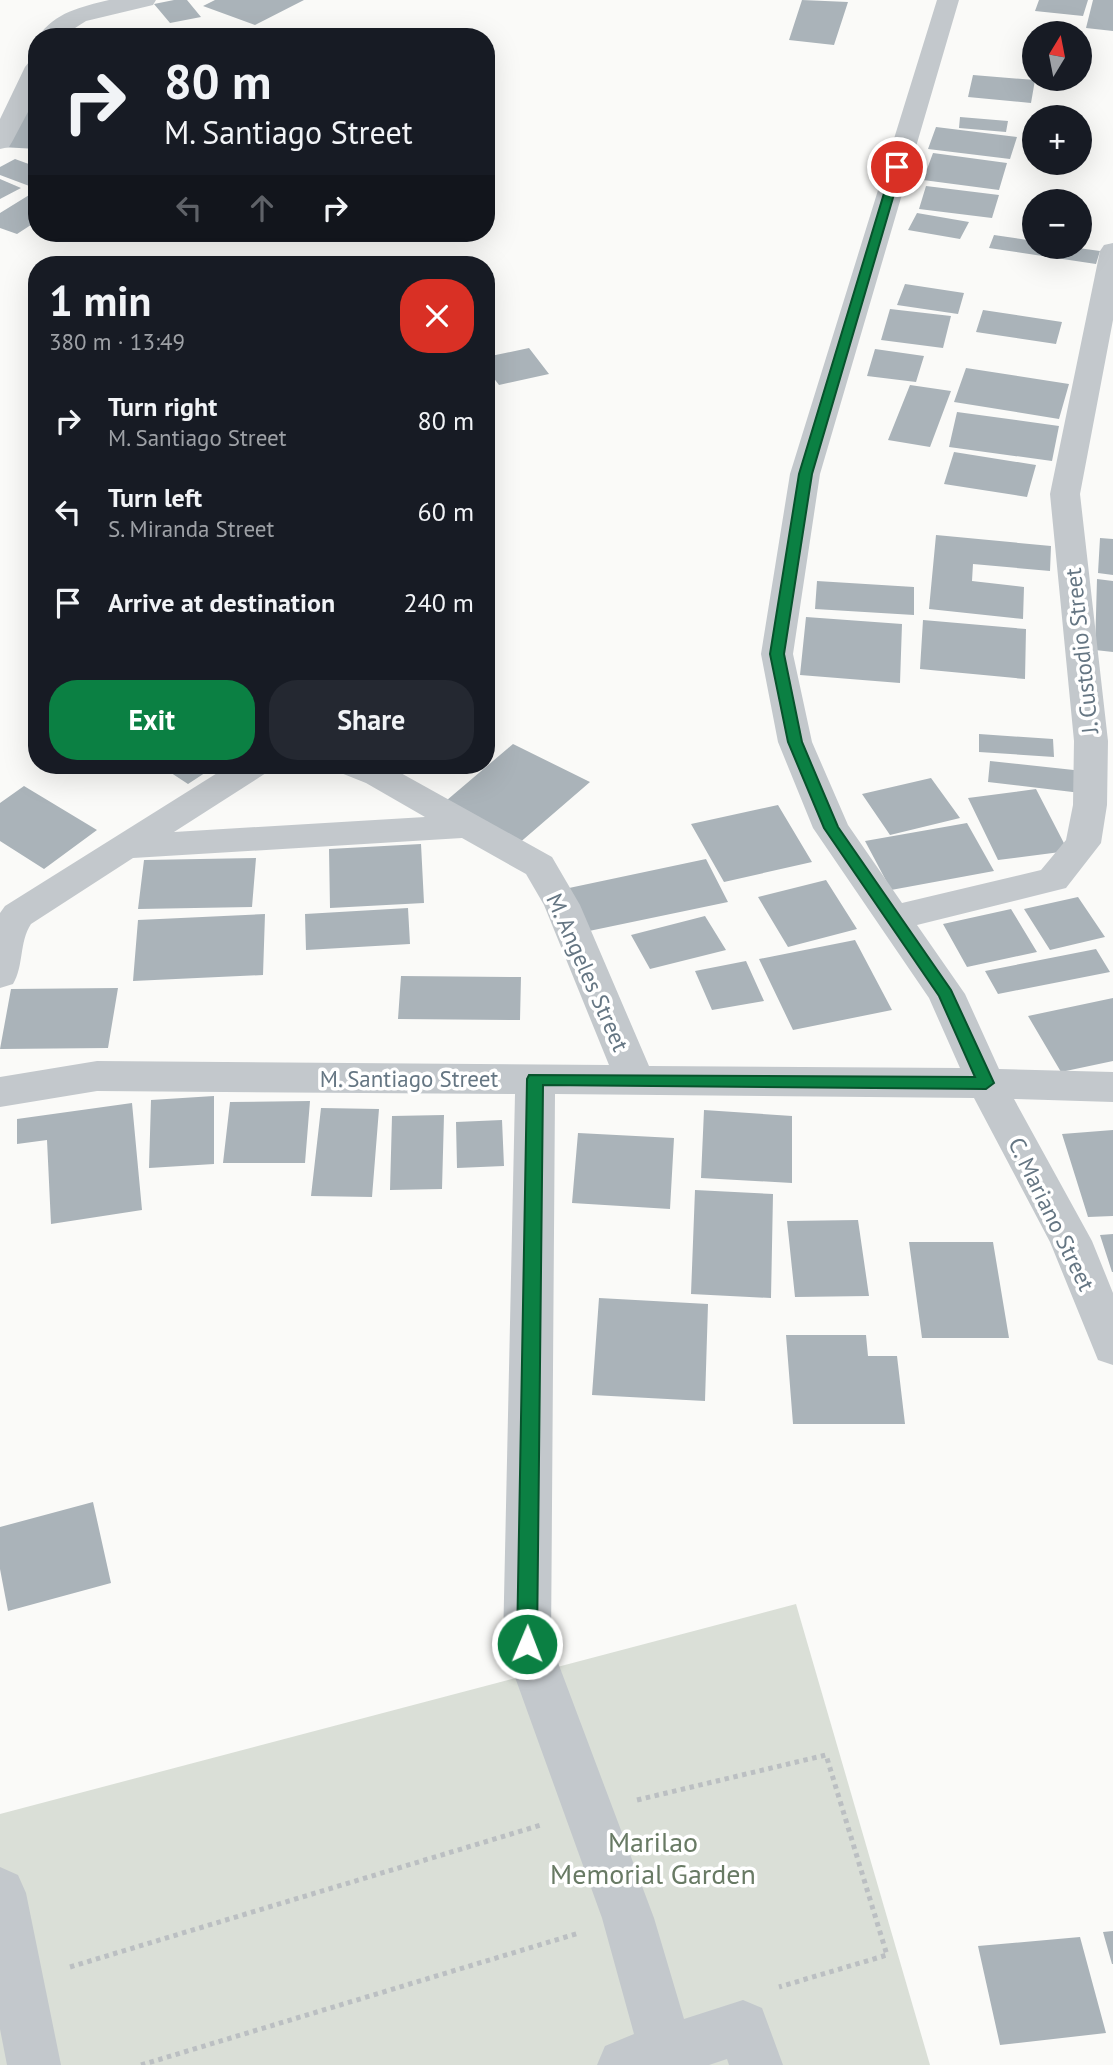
<!DOCTYPE html>
<html lang="en">
<head>
<meta charset="utf-8">
<style>
	:root { --surface:#171b24; --page:#242831; --text:#f1f3f6; --muted:#9ea1a6; --accent:#0b8043 }
	body { margin:0; font-family:"PT Sans",sans-serif; background:var(--page); color:var(--text); height:100vh; display:flex; flex-direction:column; font-size:26px; white-space:nowrap }
	* { box-sizing:border-box; margin:0 }
	p { font-size:23px; color:var(--muted) }
	.icon { flex:none; width:38px; height:38px; fill:none; stroke:currentColor; stroke-width:2; stroke-linecap:round; stroke-linejoin:round }
	.map { position:relative; flex:1; overflow:hidden }
	.details { position:absolute; left:28px; top:256px; width:467px; height:518px; display:flex; flex-direction:column; background:var(--surface); border-radius:28px; box-shadow:0 7px 28px #0002 }
	.details>* { flex:none }
	.hud { position:absolute; left:28px; top:28px; width:467px; height:214px; border-radius:28px; box-shadow:0 7px 28px #0002; background:#171b24; color:var(--text); overflow:hidden }
	.needle { width:46px; rotate:10deg }
	.controls { position:absolute; left:1022px; top:21px; display:grid; gap:14px }
	.controls a { display:grid; place-items:center; width:70px; height:70px; border-radius:50%; background:var(--surface); box-shadow:0 7px 28px #0002; font-size:35px }
	.pin { position:absolute; display:grid; place-items:center; width:60px; height:60px; color:#fff; margin:-30px; border:4px solid #fff; border-radius:50%; box-shadow:0 2px 7px #0007 }
	.me { position:absolute; width:77px; margin:-38px; rotate:1deg; stroke-linejoin:round; filter:drop-shadow(0 0 5px #0008) }
	.turn { display:flex; align-items:center; gap:24px; height:147px; padding:0 21px; font-size:32px }
	.turn .icon { width:91px; height:91px; stroke-width:2.5 }
	.turn b { display:block; font-size:49px; line-height:60px }
	.lanes { display:flex; align-items:center; height:66px; padding:0 21px; background:#0003; justify-content:center; gap:35px; direction:ltr }
	.lanes .off { opacity:.35 }
	.round { display:grid; place-items:center; flex:none; width:74px; height:74px; border-radius:28px; background:var(--page) }
	.summary { display:flex; align-items:center; justify-content:space-between; height:119px; padding:0 21px }
	h1 { font-size:42px; font-weight:800; line-height:52px }
	.cta { display:flex; gap:14px; margin-top:auto; padding:14px 21px }
	.cta a { flex:1; height:80px; border-radius:28px; background:var(--accent); color:#fff; font-size:28px; font-weight:800; line-height:80px; text-align:center }
	.cta a+a { background:var(--page); color:var(--text) }
	ul { padding:0; list-style:none }
	li { display:flex; align-items:center; gap:21px; height:91px; padding:0 21px }
	li div { flex:1 }
	li b { display:block; font-size:26px }
	li em { font-style:normal }
	.map>svg:first-child { display:block }
</style>
</head>
<body>
<div class="map">
<svg width="1113" height="2065" viewBox="0 0 1113 2065">
	<rect width="100%" height="100%" fill="#fafaf8"/>
	<!-- green -->
	<path fill="#dadfd7" d="M796,1604l134,461h-930v-251z"/>
	<!-- building -->
	<path fill="#aab3b9" d="M174,0h13l14,17 -31,6 -16,-19z
		M215,0h89l-49,25 -52,-19z
		M802,0l46,2 -14,43 -45,-5z
		M1039,0h49l-5,16 -48,-5z
		M1093,0h20v31l-27,-3z
		M973,75l62,5 -4,23 -63,-6z
		M24,111l13,1v37l-36,-2z
		M960,117l48,4 -2,11 -47,-4z
		M936,127l81,10 -7,22 -82,-10z
		M933,153l74,10 -8,27 -76,-10z
		M15,159l22,8v17l-5,3 -32,-12v-8z
		M0,179l21,9 -21,11z
		M926,186l73,9 -7,23 -73,-9z
		M34,192l3,1v28l-20,13 -17,-6v-15z
		M917,213l52,9 -9,17 -52,-9z
		M994,235l40,6v6h37l29,4 -4,13 -107,-16z
		M905,284l59,9 -6,21 -61,-9z
		M890,309l61,7 -8,32 -62,-8z
		M983,310l79,12 -6,22 -80,-12z
		M529,348l20,26 -50,11 -13,-17v-11z
		M875,349l49,7 -8,26 -49,-6z
		M966,368l103,16 -10,35 -105,-17z
		M910,385l41,6 -21,56 -42,-7z
		M957,412l102,14 -7,35 -103,-14z
		M954,452l82,13 -9,32 -83,-13z
		M936,535l115,11 -1,25 -77,-7 -1,17 52,6 -1,32 -94,-10z
		M1100,538l13,1v36l-15,-2z
		M1097,579l16,2v71l-18,-2z
		M817,581l97,6v28l-99,-6z
		M806,617l96,7 -2,59 -100,-8z
		M923,620l103,9 -1,50 -105,-10z
		M979,734l74,5 1,18 -75,-5z
		M513,744l77,38 -73,63 -77,-39z
		M990,761l93,10 -2,22 -93,-11z
		M159,765h58l-29,19z
		M931,778l29,40 -70,17 -28,-41z
		M24,786l73,44 -53,39 -44,-28v-38z
		M1036,789l32,62 -70,9 -30,-62z
		M778,805l34,57 -88,20 -33,-58z
		M967,823l27,48 -103,19 -26,-49z
		M421,844l3,59 -94,5 -1,-59z
		M256,858l-4,49 -114,2 6,-49z
		M706,859l22,43 -139,29 -20,-43z
		M826,880l31,49 -69,18 -30,-50z
		M1078,897l27,40 -55,13 -26,-41z
		M408,908l2,36 -104,6 -1,-36z
		M1011,909l26,43 -70,15 -24,-43z
		M265,914l-2,61 -130,6 5,-61z
		M705,916l21,34 -76,19 -19,-34z
		M855,940l37,70 -99,20 -34,-71z
		M1096,949l14,23 -112,22 -13,-23z
		M746,961l18,40 -52,9 -17,-39z
		M401,976l120,1 -1,43 -122,-1z
		M118,988l-10,60 -108,1 11,-60z
		M1113,998v63l-52,11 -33,-56z
		M214,1096v68l-65,4 2,-68z
		M310,1101l-5,62h-82l7,-61z
		M132,1103l10,107 -91,14 -4,-84 -30,4v-25z
		M321,1108l58,1 -7,88 -61,-1z
		M704,1110l88,6v67l-91,-5z
		M444,1115l-2,74 -52,1 2,-74z
		M502,1120l2,46 -47,2 -1,-46z
		M1113,1130v86l-25,1 -26,-83z
		M578,1133l96,5 -4,71 -98,-6z
		M695,1190l78,4 -2,104 -80,-4z
		M858,1220l11,76 -74,1 -8,-76z
		M1113,1234v38h-1l-12,-37z
		M909,1242h84l16,96h-87z
		M599,1298l109,6 -3,97 -113,-6z
		M786,1335h80l2,21h29l8,68h-112z
		M93,1502l18,81 -103,28 -8,-42v-42z
		M1113,1931v33h-1l-9,-32z
		M1080,1937l26,96 -106,12 -22,-99z"/>
	<g fill="none" stroke-linecap="round" stroke-linejoin="round">
		<!-- path -->
		<path stroke="#bbbfc2" stroke-width="5" stroke-dasharray="4.5 4.5" stroke-linecap="butt" d="M637,1800l189,-45 61,200 -108,32
			M70,1967l471,-142
			M141,2065l438,-132"/>
		<!-- minor -->
		<path fill="#c3c8cc" fill-rule="evenodd" d="M109,0h47l-3,5 -67,16 -25,16h-23c17,-25 43,-30 71,-37z
			M937,0h22l-139,474 -27,180 19,88 36,83 54,78 139,-33 25,-30 7,-35 1,-64 -24,-247 50,-243 4,-6 9,-2v77l-33,174 28,247 -1,64 -6,38 -35,45 -149,37 48,69 34,75 114,3v30l-99,-3 78,142 21,52v72l-15,-5 -48,-118 -76,-144 -419,-4 -4,550 103,274 30,101 59,-19 19,8 21,57h-54l-2,-6 -18,6h-112l8,-19 29,-12 -32,-116 -99,-274 12,-550 -418,-3 -97,16v-30l97,-16 512,4 -65,-160 -18,-31 -64,-36 -329,20 -102,66c-12,18 -7,42 -18,60l-13,4v-75l5,-7 225,-141h41l-5,8 -92,59 251,-15 -59,-34 -25,-10 -5,-8 54,2 162,90 28,48 69,161 311,2 -31,-70 -116,-170 -35,-86 -17,-88 29,-180z
			M37,60v35l-25,47 -3,5 -9,2v-30l25,-52 4,-5z
			M0,1867l18,8 8,18 35,172h-54l-7,-36z"/>
	</g>
	<!-- route -->
	<path fill="#0b8043" stroke="#07532c" stroke-width="2" d="M897,164l5,3 -90,307 -28,180 18,88 36,85 113,163 43,93 -8,6 -443,-4 -6,559 -3,6 -7,3 -7,-3 -3,-6 10,-565 2,-4 446,2 -36,-81 -115,-168 -36,-86 -18,-88 29,-180 93,-307z"/>
	<g text-anchor="middle" dominant-baseline="central" stroke-width="7" stroke-linejoin="round" paint-order="stroke">
		<!-- street labels -->
		<g font-size="23" fill="#657683" stroke="#fff">
			<text transform="translate(1081 651) rotate(-96)">J. Custodio Street</text>
			<text transform="translate(588 972) rotate(66)">M. Angeles Street</text>
			<text x="409" y="1078">M. Santiago Street</text>
			<text transform="translate(1052 1214) rotate(64)">C. Mariano Street</text>
		</g>
		<!-- near-park labels -->
		<g font-size="28" fill="#687a64" stroke="#fff">
			<text x="653" y="1841">Marilao<tspan x="653" dy="32">Memorial Garden</tspan></text>
		</g>
	</g>
</svg>
<div class="controls">
<a><svg class="needle" viewBox="-14 -14 28 28"><path d="M0-13l5 13h-10z" fill="#e53935"/><path d="M0 13l5-13h-10z" fill="#9ea1a6"/></svg></a>
<a>+</a>
<a>−</a>
</div>
<div class="pin" style="left:897px;top:167px;background:#d93025"><svg class="icon" aria-label="arrive" viewBox="0 0 24 24"><path d="M6 21V4h12l-3 4 3 4H6"/></svg></div>
<svg class="me" style="left:527px;top:1644px" viewBox="-20 -20 40 40"><circle r="17" fill="#0b8043" stroke="#fff" stroke-width="3"/><path d="M0-11L8 9 0 5-8 9z" fill="#fff"/></svg>
<div class="hud">
<div class="turn"><svg class="icon" aria-label="right" viewBox="0 0 24 24"><path d="M7 20v-9h11M14 6l5 5-5 5"/></svg><div><b>80 m</b>M. Santiago Street</div></div>
<div class="lanes"><svg class="icon off" aria-label="left" viewBox="0 0 24 24"><path d="M17 20v-9H6M10 6l-5 5 5 5"/></svg><svg class="icon off" aria-label="ahead" viewBox="0 0 24 24"><path d="M12 20V5M6 11l6-6 6 6"/></svg><svg class="icon" aria-label="right" viewBox="0 0 24 24"><path d="M7 20v-9h11M14 6l5 5-5 5"/></svg></div>
</div>
<section class="details">
<div class="summary"><div><h1>1 min</h1><p>380 m · 13:49</p></div><a class="round" style="background:#d93025;color:#fff"><svg class="icon" aria-label="close" viewBox="0 0 24 24"><path d="M6 6l12 12M18 6L6 18"/></svg></a></div>
<ul>
<li><svg class="icon" aria-label="right" viewBox="0 0 24 24"><path d="M7 20v-9h11M14 6l5 5-5 5"/></svg><div><b>Turn right</b><p>M. Santiago Street</p></div><em>80 m</em></li>
<li><svg class="icon" aria-label="left" viewBox="0 0 24 24"><path d="M17 20v-9H6M10 6l-5 5 5 5"/></svg><div><b>Turn left</b><p>S. Miranda Street</p></div><em>60 m</em></li>
<li><svg class="icon" aria-label="arrive" viewBox="0 0 24 24"><path d="M6 21V4h12l-3 4 3 4H6"/></svg><div><b>Arrive at destination</b></div><em>240 m</em></li>
</ul>
<div class="cta"><a>Exit</a><a>Share</a></div>
</section>
</div>
</body>
</html>
